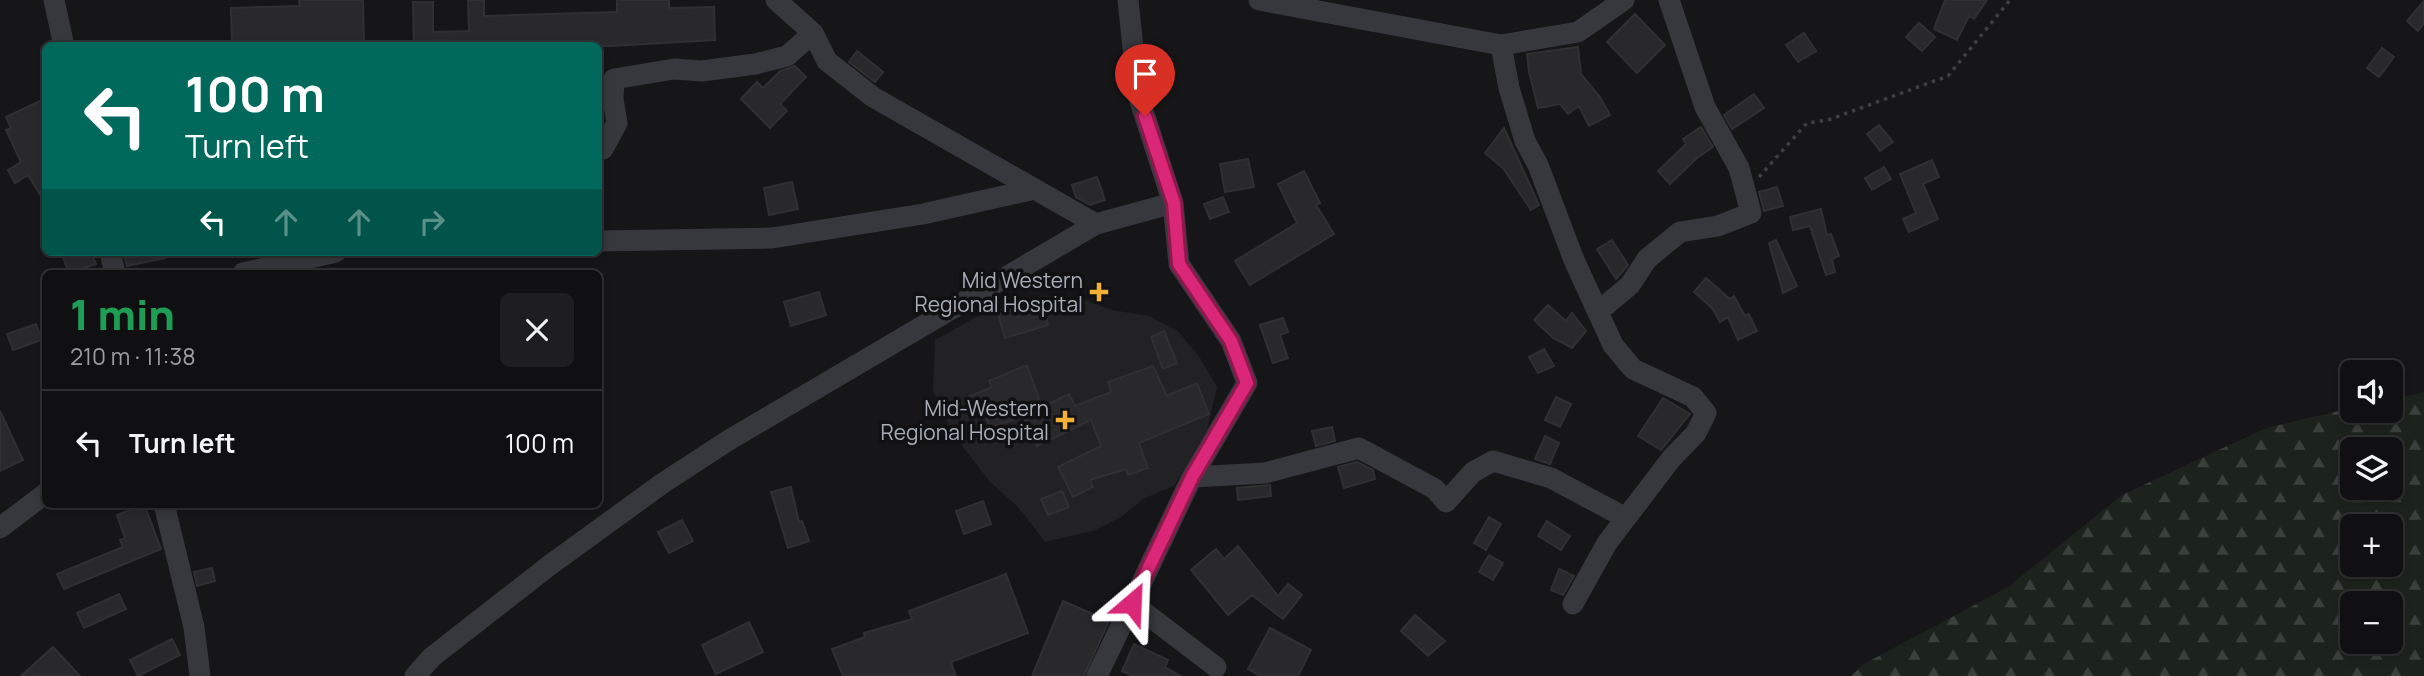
<!DOCTYPE html>
<html lang="en">
<head>
<meta charset="utf-8">
<style>
	:root { --surface:#101012; --page:#1e1e20; --text:#f1f3f6; --muted:#9c9d9f; --line:#303032 }
	body { margin:0; font-family:Manrope,sans-serif; background:var(--page); color:var(--text); height:100vh; display:flex; flex-direction:column; font-size:26px; white-space:nowrap }
	* { box-sizing:border-box; margin:0 }
	p { font-size:23px; color:var(--muted) }
	.icon { flex:none; width:38px; height:38px; fill:none; stroke:currentColor; stroke-width:2; stroke-linecap:round; stroke-linejoin:round }
	.map { position:relative; flex:1; overflow:hidden }
	.details { position:absolute; left:42px; top:270px; width:560px; height:238px; display:flex; flex-direction:column; background:var(--surface); border-radius:10px; box-shadow:0 4px 10px #0003,0 0 0 2px var(--line) }
	.details>* { flex:none }
	.hud { position:absolute; left:42px; top:42px; width:560px; height:214px; border-radius:10px; box-shadow:0 4px 10px #0003,0 0 0 2px var(--line); background:#00695c; color:#fff; overflow:hidden }
	.tools { position:absolute; left:2340px; top:360px; display:grid; gap:14px }
	.tools a { display:grid; place-items:center; width:63px; height:63px; border-radius:10px; background:var(--surface); box-shadow:0 4px 10px #0003,0 0 0 2px var(--line); font-size:35px }
	.pin { position:absolute; display:grid; place-items:center; width:60px; height:60px; color:#fff; margin:-72px -30px; border-radius:50% 50% 50% 0; rotate:-45deg; box-shadow:0 0 7px #0007 }
	.pin .icon { rotate:45deg }
	.me { position:absolute; width:77px; margin:-38px; rotate:26deg; stroke-linejoin:round; filter:drop-shadow(0 0 5px #0008) }
	.turn { display:flex; align-items:center; gap:24px; height:147px; padding:0 28px; font-size:32px }
	.turn .icon { width:91px; height:91px; stroke-width:2.5 }
	.turn b { display:block; font-size:49px; line-height:60px }
	.lanes { display:flex; align-items:center; height:66px; padding:0 28px; background:#0003; justify-content:center; gap:35px; direction:ltr }
	.lanes .off { opacity:.35 }
	.round { display:grid; place-items:center; flex:none; width:74px; height:74px; border-radius:10px; background:var(--page) }
	.headline { display:flex; align-items:center; justify-content:space-between; height:119px; padding:0 28px }
	h1 { font-size:42px; font-weight:800; line-height:52px; color:#1e9e55 }
	ul { padding:0; list-style:none }
	li { display:flex; align-items:center; gap:21px; height:105px; padding:0 28px; border-top:2px solid var(--line) }
	li div { flex:1 }
	li b { display:block; font-size:26px }
	li em { font-style:normal }
	.map>svg:first-child { display:block }
</style>
</head>
<body>
<div class="map">
<svg width="2424" height="676" viewBox="0 0 2424 676">
	<defs>
		<pattern id="forest-firs" width="22" height="20" patternUnits="userSpaceOnUse" patternTransform="scale(1.75)"><rect width="22" height="20" fill="#1c231d"/><path d="M5 1l3.5 6h-7zM16 11l3.5 6h-7z" fill="#3a403c"/></pattern>
	</defs>
	<rect width="100%" height="100%" fill="#161618"/>
	<!-- built -->
	<path fill="#222225" fill-rule="evenodd" d="M1044,296l35,2 33,12 37,6 29,15 22,27 17,29 -10,43 -33,56 -29,12 -24,19 -28,14 -48,11 -27,-35 -28,-25 -37,-48 -20,-44 2,-50 63,-35zM1153,366l15,41 -46,16 -14,-41z"/>
	<!-- forest -->
	<path fill="url(#forest-firs)" fill-rule="evenodd" d="M2424,392v284h-573l13,-12 144,-77 114,-92 144,-67 86,-20v3h38l1,-11zM2352,450h38v38h-38zM2352,527h38v38h-38zM2352,604h38v38h-38z"/>
	<!-- building -->
	<path fill="#29292c" stroke="#303034" stroke-width="2" d="M299,0h64l1,46h-132l-1,-38 69,-2z
		M468,0h16v16l133,-4v-12h52v8l45,-1 1,33 -105,6h-196l-1,-44h20v30l36,-1z
		M1945,0h42l-13,19 -5,-3 -12,24 -23,-11z
		M2424,1v22l-6,8 -11,-10z
		M1635,14l30,31 -28,28 -30,-31z
		M1919,23l16,14 -13,14 -16,-14z
		M1804,33l12,18 -18,11 -12,-17z
		M1578,47l3,27 19,23 10,18 -21,11 -10,-20 -11,8 -8,-10 -22,4 -9,-36 -2,-18z
		M2382,48l12,9 -15,20 -12,-9z
		M857,51l26,21 -8,10 -26,-20z
		M795,66l11,11 -26,27 7,7 -17,17 -29,-29 16,-17 6,6 17,-17z
		M1754,94l10,14 -32,21 -8,-14z
		M46,98v106l-18,-29 -13,8 -7,-13 13,-8 -15,-32 5,-2 -5,-11z
		M1879,125l14,17 -13,9 -13,-17z
		M1701,127l12,20 -16,11 -27,26 -12,-13 28,-27 -3,-5z
		M1504,128l35,77 -8,5 -28,-42 -18,-15z
		M1248,159l6,28 -29,5 -5,-28z
		M1932,160l7,17 -16,7 15,35 -29,13 -6,-13 13,-6 -16,-39z
		M1884,167l7,12 -19,11 -7,-12z
		M1304,171l16,32 -4,2 18,29 -84,51 -15,-24 62,-38 -19,-39z
		M1097,177l8,23 -15,5 -14,-8 -4,-12z
		M792,182l6,27 -29,6 -5,-27z
		M1777,187l6,19 -19,5 -5,-19z
		M1223,197l6,15 -19,7 -6,-15z
		M1821,209l6,26 4,-1 8,22 -7,3 3,13 -9,3 -16,-49 -17,4 -3,-13z
		M1612,240l16,25 -12,14 -19,-30z
		M1776,240l21,46 -14,7 -14,-50z
		M61,252h30l5,12 -27,9z
		M123,252h41l1,6 -38,8z
		M1706,278l24,21 4,-3 11,20 4,-2 8,17 -19,9 -10,-23 -8,5 -8,-14 -18,-16z
		M819,292l7,23 -35,11 -7,-24z
		M1548,305l18,16 6,-8 14,18 -14,17 -19,-10 -19,-18z
		M1024,306l2,6 17,-5 5,18 -43,13 -7,-24z
		M1283,318l5,14 -8,3 8,23 -15,5 -13,-38z
		M36,324l6,16 -29,10 -6,-16z
		M1164,331l13,32 -14,6 -12,-32z
		M1544,349l10,17 -16,7 -9,-16z
		M1027,365l15,42 27,-13 6,12 36,-14 -3,-10 45,-16 14,30 30,-13 12,31 -70,29 9,25 -20,7 -2,-6 -36,11 3,7 -20,10 -15,-30 43,-21 -10,-26 -54,26 -14,-30 -33,12 -7,-21 -8,4 -7,-14 24,-10 -3,-6z
		M1556,397l15,7 -11,23 -15,-7z
		M1663,398l27,16 -29,36 -23,-14z
		M0,411l23,49 -23,11z
		M1332,427l3,14 -19,5 -4,-15z
		M1545,436l14,7 -9,21 -15,-5z
		M1357,462l16,8 2,9 -31,9 -6,-21z
		M1270,485l1,11 -33,4 -1,-12z
		M791,487l8,35 3,-1 7,20 -21,7 -17,-56z
		M1062,491l7,16 -21,8 -7,-16z
		M983,501l8,23 -27,10 -8,-23z
		M144,504l17,45 -97,40 -7,-15 66,-27 -3,-7 5,-2 -8,-23z
		M1489,517l12,7 -15,26 -12,-7z
		M682,520l11,21 -24,12 -11,-21z
		M1547,521l23,15 -9,14 -23,-14z
		M1238,546l40,50 10,-12 14,11 -19,24 -31,-24 -24,20 -37,-45 25,-21 8,10z
		M1489,555l14,8 -10,17 -14,-8z
		M212,568l3,13 -18,5 -3,-14z
		M1559,569l15,7 -11,19 -12,-5z
		M1006,574l22,59 -77,29 5,14h-113l-11,-27 33,-12 -1,-4 48,-14 -3,-8z
		M119,594l7,15 -42,19 -7,-15z
		M1063,601l46,20 -25,55h-52z
		M1415,615l30,26 -17,15 -27,-25z
		M749,622l14,30 -47,22 -14,-29z
		M1270,628l41,22 -13,26h-37l-13,-7z
		M172,639l8,16 -42,21 -8,-16z
		M1134,644l34,16 -3,7 16,9h-48l-11,-5z
		M53,647l27,29h-59z"/>
	<g fill="none" stroke-linecap="round" stroke-linejoin="round">
		<!-- path -->
		<path stroke="#3d3f44" stroke-width="3.5" stroke-dasharray="3.5 5" stroke-linecap="butt" d="M1759,177l48,-54 21,-3 120,-44 62,-76"/>
		<!-- minor -->
		<path stroke="#37383d" stroke-width="21" d="M54,0l10,46
			M776,0l37,33 14,28 46,36 223,127
			M1128,0l10,95 35,108 6,61 52,77 16,42 -55,94 -60,126 84,64
			M1259,0l242,45 77,-13 46,-32
			M1501,45l8,43 16,53 13,24 36,95 39,85 20,24 60,28 13,16 -10,20 -25,26 -45,59
			M603,149l14,-26 -4,-24 1,-20 60,-10 28,2 53,-7 32,-8 26,-23
			M598,241l174,-3 151,-24 112,-25
			M110,252l5,21
			M243,273l93,-21
			M1599,311l31,-26 17,-26 33,-27 38,-6 33,-13 -12,-45 -34,-61 -36,-107
			M1192,477l73,-4 94,-25 76,41 11,13 27,-30 20,-11 58,17 75,40 -19,25 -34,61
			M164,504l30,123 6,49
			M0,528l46,-35
			M415,676l17,-19 118,-92 113,-82 66,-43 367,-216 77,-21
			M1097,676l35,-73"/>
	</g>
	<g fill="none" stroke-linecap="round" stroke-linejoin="round">
		<!-- route casing -->
		<g stroke="#8e194d" stroke-width="18">
			<path id="route" d="M1132,603l60,-126 55,-94 -16,-42 -52,-77 -5,-61 -29,-87"/>
		</g>
		<!-- route -->
		<use href="#route" stroke="#db2777" stroke-width="12"/>
	</g>
	<!-- markers -->
	<g fill="#f2b134" stroke="#111113" stroke-width="2.5">
		<path d="M1095.5 281.5h7v7h7v7h-7v7h-7v-7h-7v-7h7z"/>
		<path d="M1061.5 409.5h7v7h7v7h-7v7h-7v-7h-7v-7h7z"/>
	</g>
	<g text-anchor="middle" dominant-baseline="central" stroke-width="7" stroke-linejoin="round" paint-order="stroke">
		<!-- poi labels -->
		<g font-size="21" fill="#a8adb8" stroke="#111113" text-anchor="end">
			<text x="1083" y="280">Mid Western<tspan x="1083" dy="24">Regional Hospital</tspan></text>
			<text x="1049" y="408">Mid-Western<tspan x="1049" dy="24">Regional Hospital</tspan></text>
		</g>
	</g>
</svg>
<div class="tools">
<a><svg class="icon" aria-label="sound" viewBox="0 0 24 24"><path d="M4 9h4l5-4v14l-5-4H4zM17 9q2 3 0 6"/></svg></a>
<a><svg class="icon" aria-label="layers" viewBox="0 0 24 24"><path d="M12 4l9 5-9 5-9-5zM3 14l9 5 9-5"/></svg></a>
<a>+</a>
<a>−</a>
</div>
<div class="pin" style="left:1145px;top:116px;background:#d93025"><svg class="icon" aria-label="arrive" viewBox="0 0 24 24"><path d="M6 21V4h12l-3 4 3 4H6"/></svg></div>
<svg class="me" style="left:1132px;top:603px" viewBox="-20 -20 40 40"><path d="M0-17L14 15 0 8-14 15z" fill="#db2777" stroke="#fff" stroke-width="4"/></svg>
<div class="hud">
<div class="turn"><svg class="icon" aria-label="left" viewBox="0 0 24 24"><path d="M17 20v-9H6M10 6l-5 5 5 5"/></svg><div><b>100 m</b>Turn left</div></div>
<div class="lanes"><svg class="icon" aria-label="left" viewBox="0 0 24 24"><path d="M17 20v-9H6M10 6l-5 5 5 5"/></svg><svg class="icon off" aria-label="ahead" viewBox="0 0 24 24"><path d="M12 20V5M6 11l6-6 6 6"/></svg><svg class="icon off" aria-label="ahead" viewBox="0 0 24 24"><path d="M12 20V5M6 11l6-6 6 6"/></svg><svg class="icon off" aria-label="right" viewBox="0 0 24 24"><path d="M7 20v-9h11M14 6l5 5-5 5"/></svg></div>
</div>
<section class="details">
<div class="headline"><div><h1>1 min</h1><p>210 m · 11:38</p></div><a class="round"><svg class="icon" aria-label="close" viewBox="0 0 24 24"><path d="M6 6l12 12M18 6L6 18"/></svg></a></div>
<ul>
<li><svg class="icon" aria-label="left" viewBox="0 0 24 24"><path d="M17 20v-9H6M10 6l-5 5 5 5"/></svg><div><b>Turn left</b></div><em>100 m</em></li>
</ul>
</section>
</div>
</body>
</html>
